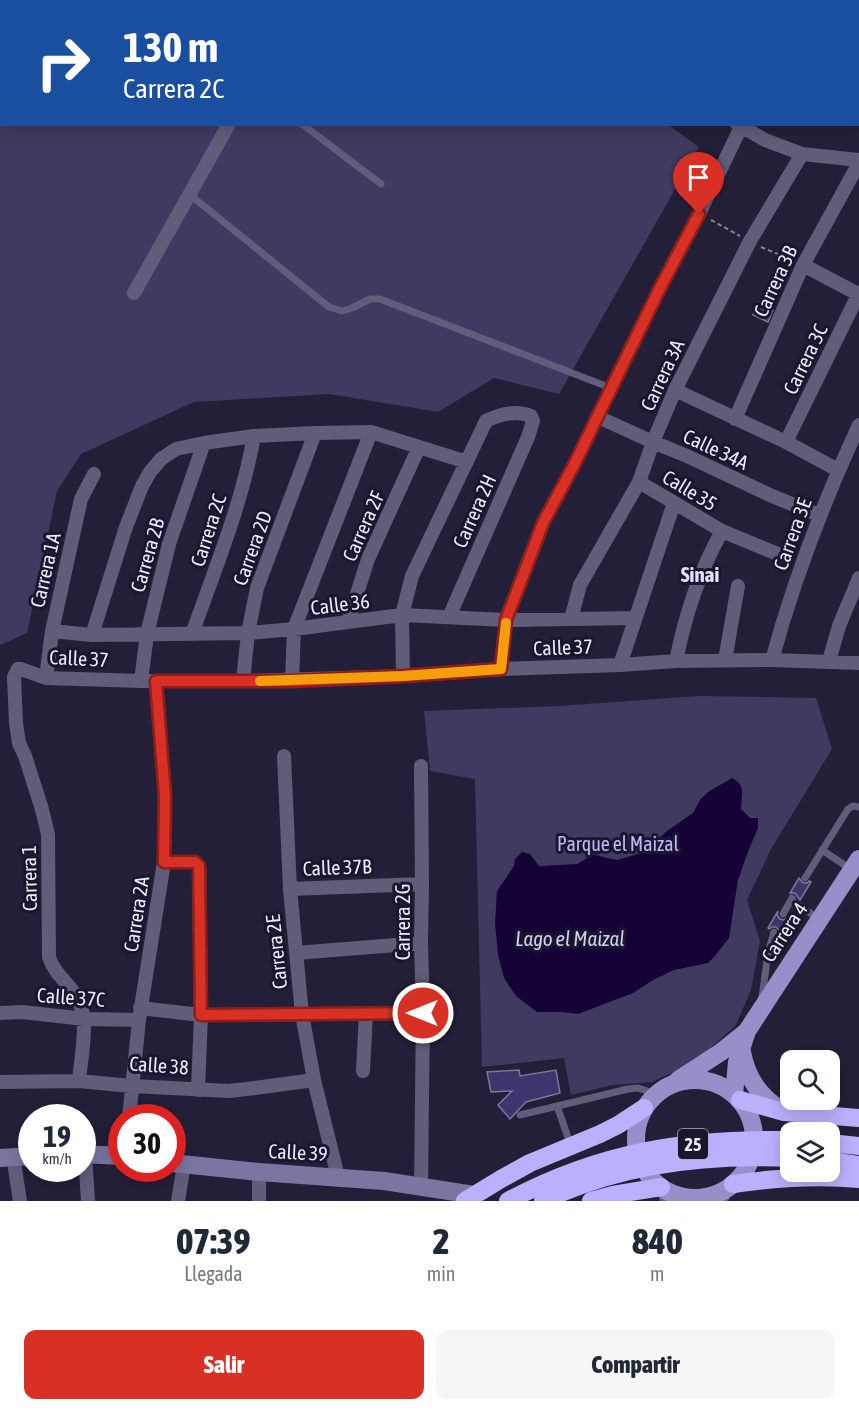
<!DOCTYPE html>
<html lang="es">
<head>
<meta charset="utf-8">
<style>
	:root { --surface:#fff; --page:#f6f6f7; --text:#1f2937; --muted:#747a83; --accent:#d93025 }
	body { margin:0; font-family:"Asap Condensed",sans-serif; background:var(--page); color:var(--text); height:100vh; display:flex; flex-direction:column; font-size:22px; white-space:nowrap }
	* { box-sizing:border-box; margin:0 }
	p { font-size:20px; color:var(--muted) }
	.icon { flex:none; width:33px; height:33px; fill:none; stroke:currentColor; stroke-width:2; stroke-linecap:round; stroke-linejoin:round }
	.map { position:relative; height:1201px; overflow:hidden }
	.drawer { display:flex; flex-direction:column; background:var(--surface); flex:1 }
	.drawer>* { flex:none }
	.hud { position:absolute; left:0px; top:0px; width:860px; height:126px; box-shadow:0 3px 15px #0003; background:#1a4fa0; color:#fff; overflow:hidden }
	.buttons { position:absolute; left:780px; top:1050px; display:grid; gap:12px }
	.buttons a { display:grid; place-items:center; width:60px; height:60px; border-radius:12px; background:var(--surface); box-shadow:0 3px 15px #0003; font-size:30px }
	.speed { position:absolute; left:18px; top:1104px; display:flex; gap:12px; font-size:30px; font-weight:700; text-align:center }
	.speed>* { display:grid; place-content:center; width:78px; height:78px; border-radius:50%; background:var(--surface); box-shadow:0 3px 15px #0003; line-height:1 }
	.speed small { font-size:15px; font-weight:400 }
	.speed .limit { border:9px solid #d22; background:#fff; color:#111 }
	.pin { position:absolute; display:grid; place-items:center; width:51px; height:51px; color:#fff; margin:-62px -26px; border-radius:50% 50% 50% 0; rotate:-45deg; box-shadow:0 0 6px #0007 }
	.pin .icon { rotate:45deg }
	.me { position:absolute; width:66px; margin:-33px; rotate:270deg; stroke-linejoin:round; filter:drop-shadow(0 0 4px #0008) }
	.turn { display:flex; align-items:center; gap:21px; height:126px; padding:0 24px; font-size:27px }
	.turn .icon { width:78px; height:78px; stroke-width:2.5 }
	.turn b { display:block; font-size:42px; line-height:51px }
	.eta { display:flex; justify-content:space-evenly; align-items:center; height:102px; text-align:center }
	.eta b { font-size:36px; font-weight:800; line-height:42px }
	.button { display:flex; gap:12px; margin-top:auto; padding:12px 24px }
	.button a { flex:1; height:69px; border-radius:12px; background:var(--accent); color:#fff; font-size:24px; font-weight:800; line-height:69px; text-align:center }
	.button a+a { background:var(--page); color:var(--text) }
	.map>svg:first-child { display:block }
</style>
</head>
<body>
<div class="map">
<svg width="859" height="1201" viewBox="0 0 859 1201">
	<rect width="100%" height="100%" fill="#231f38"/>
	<!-- green -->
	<path fill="#403a60" d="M0,0h353l2,1 -353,1v122h665l32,23 -140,247 -65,-16 -56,34 -109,-18 -135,8 -113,52 -24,37 -30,142 -27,12z
		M698,696l118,2 16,51 -61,100 -24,51 13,41 -9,49 -15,35 -31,28 -21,14 -32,15 -40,3 -41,10 -7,-37 -82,9 -7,-288 -45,-8 -6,-60 136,-5z"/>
	<!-- water -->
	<path fill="#150338" d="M732,778c15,8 9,17 9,31l9,9h8v10l-9,21 -11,31 -9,58 -15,19 -6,6 -34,7 -21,10 -20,13 -55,21 -16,-2h-25l-21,-16 -12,-18 -6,-23 -3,-32 2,-32 17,-25 1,-7 7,-7 8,2 9,12 38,-2 17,-10 9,3 14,3 28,-8 22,-21 26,-18 7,-13 8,-8z"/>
	<!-- building -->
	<path fill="#3f346d" stroke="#7c7997" stroke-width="1.5" d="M759,302l14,8 -5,12 -15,-7z
		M799,878l4,5h4l2,-2 2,1 -11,18 -5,-7h-5z
		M778,911l-1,4 3,4 4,1 4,-3h1l-10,18v-5l-3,-3h-4l-3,2 -1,-1z
		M519,1070l1,6 36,-6 4,23 -34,9 -16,17 -12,-14 14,-14 -21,1 -4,-20z"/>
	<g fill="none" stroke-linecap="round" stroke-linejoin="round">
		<!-- path -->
		<path stroke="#838095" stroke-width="2" stroke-dasharray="4.5 3" stroke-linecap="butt" d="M711,220l29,16
			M761,247l31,13"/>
		<!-- lane -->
		<path stroke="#605d7a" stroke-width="7" d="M302,124l79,60
			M189,194l140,113 13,4 10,-3 18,-9h10l231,89
			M822,850l30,20
			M805,878l43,-69 5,-3 6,1
			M791,900l28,19
			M783,914l9,-16
			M762,998l6,-45 6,-21
			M557,1106l14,40
			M520,1115l108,-26 10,-1 18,6"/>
		<!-- street -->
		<path stroke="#605d7a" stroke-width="14" d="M564,0l1,2
			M329,2l1,-2
			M421,2l1,-2
			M737,124l28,16 37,14 57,6
			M803,265l55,29
			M134,293l95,-169
			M675,390l111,52 52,28
			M598,417l55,25 34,14 85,40 47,19
			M735,419l68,-154 56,-102
			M786,442l73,-149
			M639,482l83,49 58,24
			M571,619l9,-34 59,-103 14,-40 22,-52 75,-149 52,-87
			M348,622l20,-63 51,-112
			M52,631l40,4 156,-2 46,-4 108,-14 104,5 128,-2
			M192,634c23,-65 50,-130 62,-198
			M92,635l34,-108 16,-41 8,-14 11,-13 15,-10 28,-6 50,-7 61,-3 56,-1 96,30
			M725,660l13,-74
			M772,660c22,-81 52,-159 87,-235
			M676,661c9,-45 23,-89 46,-130
			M829,661l10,-35 20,-48
			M620,665l54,-162
			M501,669l5,-49 37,-97 32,-60 84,-173 40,-76 42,-87
			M403,676l-1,-61 10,-39 74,-155c14,-7 31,-11 45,-5l2,5 -5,16 -79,180
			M46,678l6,-47 29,-132 13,-25
			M141,681l6,-47 22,-90 35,-101
			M243,681l5,-48 9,-45 58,-155
			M292,681l2,-52 77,-197
			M284,756l6,133 12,125 12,66 24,97
			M421,766l1,118 -1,59 2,70 -2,174
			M164,862h31l4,4 2,149 -3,75
			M290,889l132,-5
			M296,953l125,-10
			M140,1008l61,7 222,-2
			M0,1013l22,-1 63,7 54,1
			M363,1071l3,-58
			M79,1081c2,-26 12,-64 -4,-87 -9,-13 -21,-21 -26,-37l-1,-123 -7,-28 -16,-50 -6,-13 -3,-20 -2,-46 4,-8h3l25,9 95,3h102l160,-5 98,-7 119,-4 56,-4 96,-1 87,3
			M0,1082l79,-1 53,5 97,5 26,-3 59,-8
			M129,1118l10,-98 25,-158 1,-66 -9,-115
			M85,1154l3,47
			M13,1156l7,45
			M259,1172v29
			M664,1189l3,12
			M178,1201l6,-37
			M720,1201l8,-14"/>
		<!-- secondary -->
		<path stroke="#7b76a1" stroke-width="18" d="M82,1154l40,2
			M0,1158l32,-2
			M172,1163l87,9 125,9 90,14"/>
		<!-- primary -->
		<path stroke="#968fc9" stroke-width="18" d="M742,1052c5,27 18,45 41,59
			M678,1080l43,-28 25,-20
			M636 1139a59 59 0 1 1 118 0a59 59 0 1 1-118 0Z
			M734,1095l3,-33 10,-31 112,-172"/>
		<!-- highway -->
		<path stroke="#bab1fd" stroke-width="18" d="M740,1100l44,12 75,6
			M830,1143l29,3
			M830,1161l29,4
			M733,1184c42,-6 84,-9 126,-5
			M465,1201l36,-22 29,-16 70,-29 18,-9 26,-17
			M508,1201c94,-50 177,-62 282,-61
			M543,1201c77,-37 163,-47 247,-43
			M591,1201l22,-6 48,-8"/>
	</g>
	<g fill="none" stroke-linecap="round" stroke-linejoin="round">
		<!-- route casing -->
		<g stroke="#8d1f18" stroke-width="15">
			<path id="route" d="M423,1013l-222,2 -2,-149 -4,-4h-31l1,-66 -9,-115h136l111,-5 98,-7 5,-49 37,-97 32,-60 84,-173 40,-76"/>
		</g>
		<!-- route -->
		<use href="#route" stroke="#d93025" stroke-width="10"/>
		<!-- slow -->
		<path stroke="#f59e0b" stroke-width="10" d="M260,681l143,-5 98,-7 5,-46"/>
	</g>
	<g text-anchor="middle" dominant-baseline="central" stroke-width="6" stroke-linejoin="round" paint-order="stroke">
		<!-- shield labels -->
		<rect fill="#1a162e" stroke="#adabbe" stroke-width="1.5" x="678" y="1129" width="30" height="30" rx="4.5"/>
		<g font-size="18" font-weight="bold" fill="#ecebfc">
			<text x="693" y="1144">25</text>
		</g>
		<!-- street labels -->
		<g font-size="20" fill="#ecebfc" stroke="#1a162e">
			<text transform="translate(775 281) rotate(-65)">Carrera 3B</text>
			<text transform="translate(805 359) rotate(-64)">Carrera 3C</text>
			<text transform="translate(662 375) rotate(-65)">Carrera 3A</text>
			<text transform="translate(716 449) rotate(25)">Calle 34A</text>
			<text transform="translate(690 490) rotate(31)">Calle 35</text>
			<text transform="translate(474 511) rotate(-66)">Carrera 2H</text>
			<text transform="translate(363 526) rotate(-66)">Carrera 2F</text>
			<text transform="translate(208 530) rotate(-72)">Carrera 2C</text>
			<text transform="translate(792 534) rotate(-70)">Carrera 3E</text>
			<text transform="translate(252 548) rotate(-70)">Carrera 2D</text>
			<text transform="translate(147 555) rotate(-74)">Carrera 2B</text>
			<text transform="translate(45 570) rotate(-77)">Carrera 1A</text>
			<text transform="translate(340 604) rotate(-7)">Calle 36</text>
			<text transform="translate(563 647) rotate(-2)">Calle 37</text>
			<text transform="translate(79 658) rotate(3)">Calle 37</text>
			<text transform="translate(337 867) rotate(-2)">Calle 37B</text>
			<text transform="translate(29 878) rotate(-91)">Carrera 1</text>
			<text transform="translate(136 914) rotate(-81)">Carrera 2A</text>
			<text transform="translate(402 922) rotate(-90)">Carrera 2G</text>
			<text transform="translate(784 932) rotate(-57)">Carrera 4</text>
			<text transform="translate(276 952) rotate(-96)">Carrera 2E</text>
			<text transform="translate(71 997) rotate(4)">Calle 37C</text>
			<text transform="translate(159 1065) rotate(4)">Calle 38</text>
			<text transform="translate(298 1152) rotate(3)">Calle 39</text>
		</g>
		<!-- park labels -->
		<g font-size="20" fill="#bfb6fd" stroke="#1a162e">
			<text x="618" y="843">Parque el Maizal</text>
		</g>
		<!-- neighbourhood labels -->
		<g font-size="21" font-weight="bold" fill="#e2e0fb" stroke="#1a162e">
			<text x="700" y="574">Sinai</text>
		</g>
		<!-- water labels -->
		<g font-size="21" font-style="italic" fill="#d1cef2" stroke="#1a162e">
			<text x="570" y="938">Lago el Maizal</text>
		</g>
	</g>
</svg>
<div class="buttons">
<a><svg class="icon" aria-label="search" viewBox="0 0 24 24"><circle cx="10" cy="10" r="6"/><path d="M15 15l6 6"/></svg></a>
<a><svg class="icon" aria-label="layers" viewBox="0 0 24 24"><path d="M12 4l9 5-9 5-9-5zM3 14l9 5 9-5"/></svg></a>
</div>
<div class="speed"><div>19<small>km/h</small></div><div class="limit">30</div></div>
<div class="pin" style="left:699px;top:214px;background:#d93025"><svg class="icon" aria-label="arrive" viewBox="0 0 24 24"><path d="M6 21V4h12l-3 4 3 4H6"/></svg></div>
<svg class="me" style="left:423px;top:1013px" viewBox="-20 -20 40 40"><circle r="17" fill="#d93025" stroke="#fff" stroke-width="3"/><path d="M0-11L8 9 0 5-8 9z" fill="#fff"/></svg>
<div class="hud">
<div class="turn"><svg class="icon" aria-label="right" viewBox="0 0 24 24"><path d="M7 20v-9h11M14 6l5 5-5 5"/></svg><div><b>130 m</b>Carrera 2C</div></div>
</div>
</div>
<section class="drawer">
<div class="eta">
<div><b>07:39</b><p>Llegada</p></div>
<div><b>2</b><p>min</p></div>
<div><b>840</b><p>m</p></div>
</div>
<div class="button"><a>Salir</a><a>Compartir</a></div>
</section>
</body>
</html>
